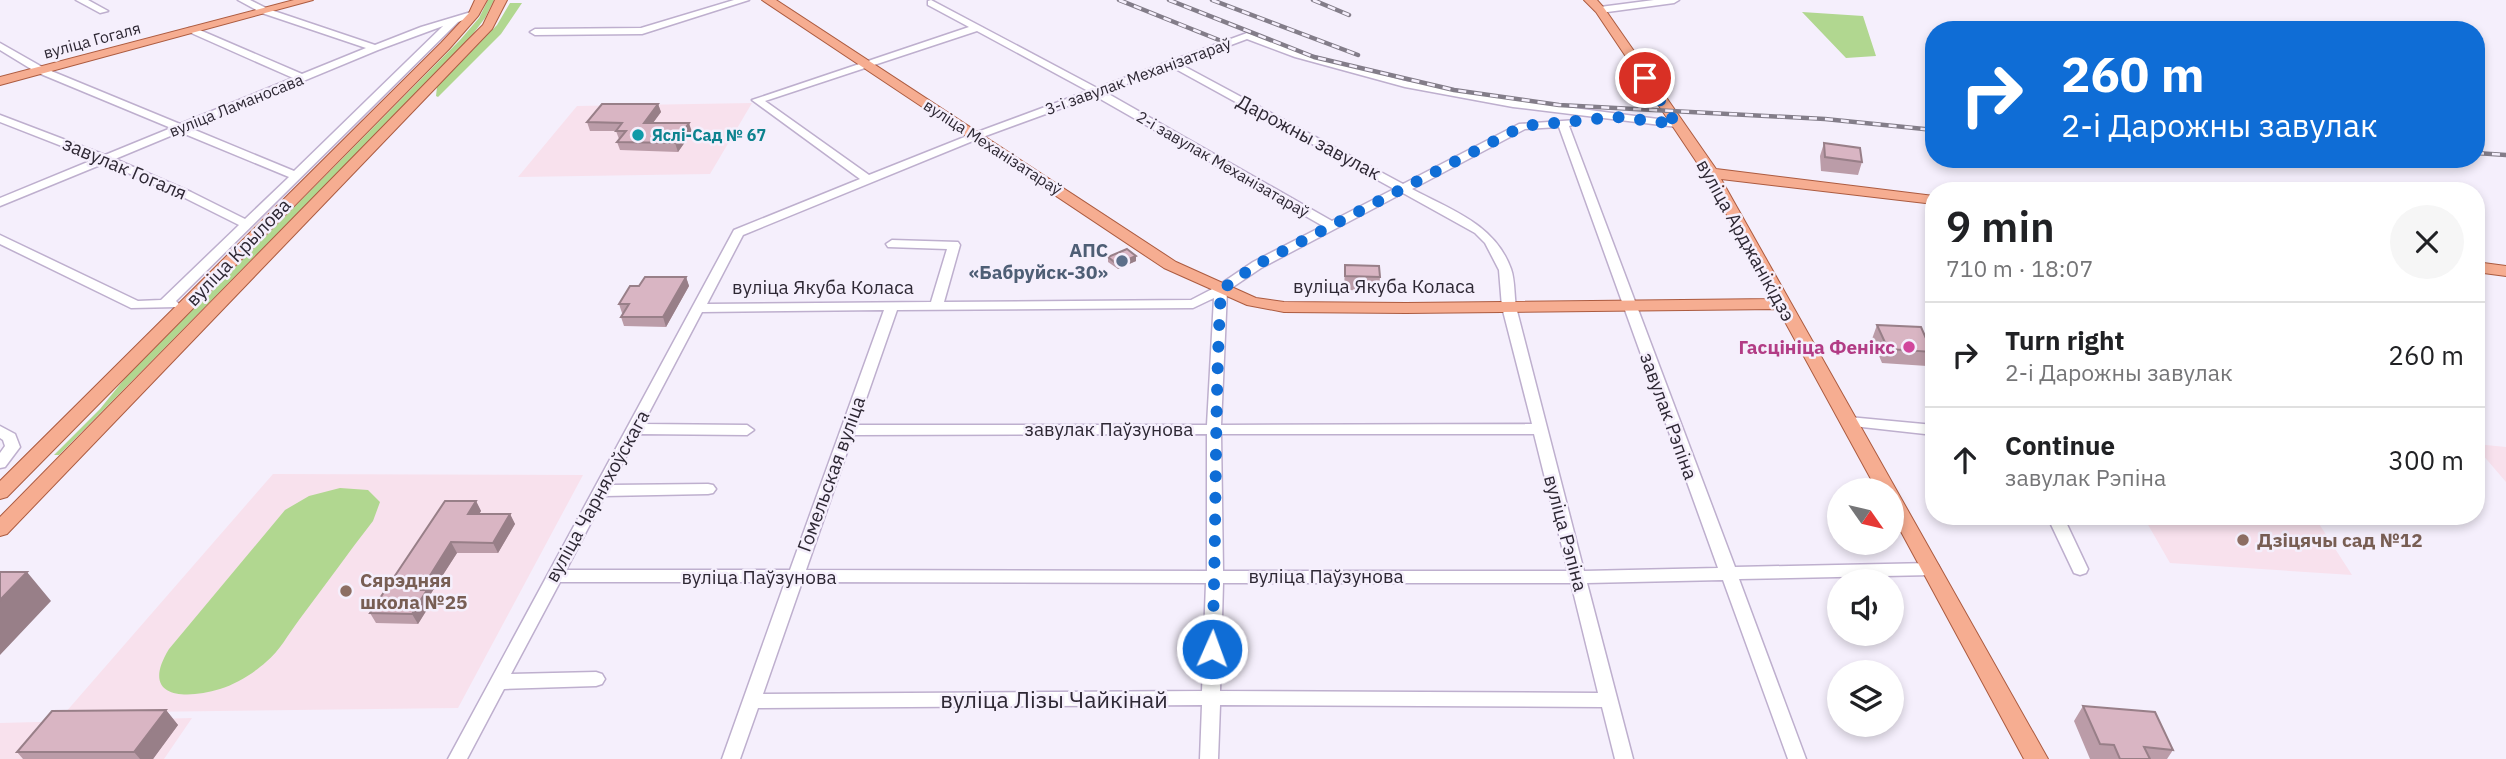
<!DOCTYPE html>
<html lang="en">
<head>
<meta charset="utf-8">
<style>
	:root { --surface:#fff; --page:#f6f6f6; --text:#202124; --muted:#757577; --line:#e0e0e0 }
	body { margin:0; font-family:"IBM Plex Sans",sans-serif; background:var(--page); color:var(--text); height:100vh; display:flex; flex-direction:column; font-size:26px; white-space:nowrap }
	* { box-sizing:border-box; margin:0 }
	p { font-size:23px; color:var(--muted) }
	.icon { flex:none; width:38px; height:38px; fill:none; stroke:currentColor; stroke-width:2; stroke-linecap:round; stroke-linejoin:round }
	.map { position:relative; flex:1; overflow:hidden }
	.side { position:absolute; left:1925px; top:182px; width:560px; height:343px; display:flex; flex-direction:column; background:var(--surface); border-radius:28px; box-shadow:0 4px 10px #0003 }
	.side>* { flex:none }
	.banner { position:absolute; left:1925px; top:21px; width:560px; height:147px; border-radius:28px; box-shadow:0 4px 10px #0003; background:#0f6dd6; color:#fff; overflow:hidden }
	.needle { width:46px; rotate:124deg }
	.fabs { position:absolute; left:1827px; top:478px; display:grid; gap:14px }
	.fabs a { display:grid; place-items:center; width:77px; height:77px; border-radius:50%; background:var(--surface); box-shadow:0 4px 10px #0003; font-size:35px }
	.pin { position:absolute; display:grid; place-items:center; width:60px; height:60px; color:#fff; margin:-30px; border:4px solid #fff; border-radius:50%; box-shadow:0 2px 7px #0007 }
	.me { position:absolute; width:77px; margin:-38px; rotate:2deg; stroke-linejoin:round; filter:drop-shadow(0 0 5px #0008) }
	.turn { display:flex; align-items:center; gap:24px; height:147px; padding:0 21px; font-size:32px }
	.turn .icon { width:91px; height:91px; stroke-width:2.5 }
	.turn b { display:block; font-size:49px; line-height:60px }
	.round { display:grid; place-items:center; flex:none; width:74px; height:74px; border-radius:37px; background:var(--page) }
	.head { display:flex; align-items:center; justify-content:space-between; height:119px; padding:0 21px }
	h1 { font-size:42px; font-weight:600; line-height:52px }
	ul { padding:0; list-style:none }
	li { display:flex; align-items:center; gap:21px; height:105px; padding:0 21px; border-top:2px solid var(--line) }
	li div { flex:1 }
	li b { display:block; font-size:26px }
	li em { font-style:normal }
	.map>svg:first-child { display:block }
</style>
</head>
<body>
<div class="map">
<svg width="2506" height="759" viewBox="0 0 2506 759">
	<rect width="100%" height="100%" fill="#f5effc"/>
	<!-- education -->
	<path fill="#f8e1ed" d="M752,103l-42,71 -192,3 59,-71z
		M2476,444l30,3v35l-30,-35z
		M273,474l310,1 -125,233 -393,5z
		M2143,516h171l38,59 -182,-12z
		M192,718l-28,41h-164v-36z"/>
	<!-- green -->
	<path fill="#b1d790" d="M488,0h6l-9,18 -15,20 -411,417h-5l46,-46 26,-32 334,-337 19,-22z
		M510,3h12l-21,31 -63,63 -2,-1 1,-9 60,-62z
		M1802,12l61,4 13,40 -30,2z
		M340,488l28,2 12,12 -7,19c-25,32 -49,66 -74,99 -10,13 -20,32 -33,42 -12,11 -30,22 -46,27 -36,11 -81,9 -51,-40l116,-139 24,-14z"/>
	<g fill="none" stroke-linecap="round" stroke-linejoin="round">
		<!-- minor casing -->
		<g stroke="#beafce" stroke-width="3">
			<path id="minor" d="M76,0h12l20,11 -8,2z
				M238,0h12l18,9 107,36 46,-18 50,-15 8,2 -21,8 -282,279 3,3 -2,3 -46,1 -131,-64v-9l138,66 23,-1 78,-75 -56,-28 -78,-34 -105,43v-8l95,-39 -95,-37v-7l105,40 66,-27 -135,-56 -36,-22v-7l44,25 136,56 113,-46 -104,-46v-4h6l107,46 64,-26 -104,-35zM443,26l-149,145 -104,-43 188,-78zM180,132l109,45 -44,42 -54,-27 -76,-33z
				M734,0h15l-107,34 -107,1 -5,-3 5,-3 106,-1z
				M931,0l166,88 150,-55 55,20 103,28 108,19 168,22 1,2 -5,3 -164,-20 -108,-20 -110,-30 -48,-18 -67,25 223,120 116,-60 57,-4v4l-7,2 166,441 197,-4 6,2 2,4 -2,4 -6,2 -193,4 67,180h-18l-65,-179 -136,3 46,176h-18l-13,-52 -382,-2 -2,54h-18l2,-54 -444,3 -18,51h-18l63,-177h-225l-49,92 85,-2 6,2 3,5 -3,5 -6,2 -92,3 -37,70h-19l286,-529 126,-51 -108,-79 217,-73 -41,-22v-4zM977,31l111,60 -116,43 -103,41 -104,-74zM1172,67l222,122 -62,32 -227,-129zM1095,96l228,130 -70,36 -37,25 -25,13 -247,2 16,-57 -2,-3 -66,-2 -6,4 2,3 59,2 -16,53 -224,2 36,-69 237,-97zM1559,127l159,441 -134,3 -68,-264c-2,-12 -1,-27 -5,-38 -16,-45 -60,-59 -99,-80l113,-60zM1403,193l72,40 10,10 14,27 3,37 30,117 -311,1 6,-134 34,-23zM1214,298l-7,127h-350l40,-115 296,-2zM884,310l-94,260h-224l39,-74 103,-2 5,-1 3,-4 -3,-4 -5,-1 -97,1 27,-51 109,1 7,-5 -7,-5 -104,-1 59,-112zM1207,434v137l-401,-1 47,-135zM1221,434h313l34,137h-345zM802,582l404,1 -4,108 -439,3zM1223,583h348l27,110 -378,-2z
				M1654,0h25l-5,3 -74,10 -5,-3 5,-3z
				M1849,417l85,8v10l-90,-10 -2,-3 2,-3z
				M0,426l15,8 5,13 -15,20 -5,1v-15l5,-7 -2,-6 -3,-2z
				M2047,516h16l25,53 -2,4 -6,2 -6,-2z"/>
		</g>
		<!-- major casing -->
		<g stroke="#ac5b40" stroke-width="2">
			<path id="major" d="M294,0h19l-313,85v-8z
				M475,0h12l-9,16 -29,33 -442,448 -7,2v-18l441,-438 28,-30z
				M495,0h12l-15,29 -485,505 -7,2v-19l466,-475 17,-17z
				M762,0h14l400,262 80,36 28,4 122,1 367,-4 -69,-126 -108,-161 -12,-12h13l7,8 112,161 218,27v8l-213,-25 327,580h-24l-132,-244v-25h-15l-99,-181 -372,4 -122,-1 -37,-7 -83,-37z
				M2476,262l30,4v10l-30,-4z"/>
		</g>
		<!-- minor -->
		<use href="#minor" fill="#fff" fill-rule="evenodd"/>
		<!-- major -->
		<use href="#major" fill="#f6ad91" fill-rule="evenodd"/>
		<!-- rail casing -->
		<g stroke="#837d89" stroke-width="4.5">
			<path id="rail" d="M1119,0l100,40
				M1169,0l145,57 140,33 105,15 266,14 109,11
				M1212,0l146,55
				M1313,0l36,15
				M2476,153l30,2"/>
		</g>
		<!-- rail -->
		<use href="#rail" stroke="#f5effc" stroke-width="2.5" stroke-dasharray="8" stroke-linecap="butt"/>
	</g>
	<!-- wall -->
	<path fill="#bb9ca8" d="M658,104l3,8 -8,11 39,9 -14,20 -58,-2 -3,-8 2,-3 -3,-8h-26l-3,-9z
		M1824,143l38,19 -4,13 -37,-4 -1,-15z
		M1108,257l28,4 -18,8 -10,-7z
		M1345,265l35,12 -1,14 -35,-1z
		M686,277l3,9 -23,41 -42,-1 -3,-9 2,-4h-1l-3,-9 20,-18z
		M1877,325l55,27 -5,14 -45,-3 -10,-24z
		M476,501l5,10 -2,3h31l5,10 -17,29h-41l-27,42 3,5 -15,24 -42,-1 -6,-10z
		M2083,706l90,44 -6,9h-77l-16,-38z
		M166,710l12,15 -25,34h-130l-6,-7z"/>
	<!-- shaded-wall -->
	<path fill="#987f88" d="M658,104l3,8 -14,19 -3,-8z
		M689,123l3,9 -14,20 -3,-9z
		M1136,256v5l-18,8 -1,-5z
		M686,277l3,9 -23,41 -3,-10z
		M476,501l5,10 -8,13 -5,-10z
		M510,514l5,10 -17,29 -5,-10z
		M451,542l6,11 -27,42 3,5 -15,24 -6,-10 9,-24z
		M27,572l24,29 -51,54v-55z
		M166,710l12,15 -25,34h-13l-6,-7z"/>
	<!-- building -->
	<path fill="#d9b5c3" stroke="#987f88" stroke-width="2" d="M602,104h56l-14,19h45l-14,20 -58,-1 9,-11h-10l6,-8 -35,-1z
		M1824,143l36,5 2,14 -37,-5z
		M1127,249l9,7 -19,8 -9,-7z
		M1345,265l34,1 1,11 -35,-1z
		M645,277h41l-23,40h-42l8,-13h-10l11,-18h9z
		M1877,325l44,2 11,25 -44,-3z
		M445,501h31l-8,13h42l-17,29 -42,-1 -30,48h6l-15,24 -42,-1z
		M0,572h27l-27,28z
		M2083,706l72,6 18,38 -29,-3 6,12h-30l-6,-14 -14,-1z
		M166,710l-32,42h-117l35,-41z"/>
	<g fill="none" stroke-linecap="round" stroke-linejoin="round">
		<!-- route -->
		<path stroke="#0f6dd6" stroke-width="12" stroke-dasharray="0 21.6" d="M1212,649c5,-120 2,-239 9,-359l35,-25 267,-139 93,-9 60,7 -31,-46"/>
	</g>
	<!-- markers -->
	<circle fill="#0f9aa8" stroke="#f5effc" stroke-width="2.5" cx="638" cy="135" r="7"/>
	<circle fill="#5c6f8a" stroke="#f5effc" stroke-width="2.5" cx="1122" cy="261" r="7"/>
	<circle fill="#d1479c" stroke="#f5effc" stroke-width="2.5" cx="1909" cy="347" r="7"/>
	<g fill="#8d6e63" stroke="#f5effc" stroke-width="2.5">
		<circle cx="2243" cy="540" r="7"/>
		<circle cx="346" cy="591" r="7"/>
	</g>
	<g text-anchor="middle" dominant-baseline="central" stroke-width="5" stroke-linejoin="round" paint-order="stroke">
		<!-- far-street labels -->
		<g font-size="16" fill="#2e2834" stroke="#f5effc">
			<text transform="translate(92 40) rotate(-15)">вуліца Гогаля</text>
			<text transform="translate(1138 76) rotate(-20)">3-і завулак Механізатараў</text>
			<text transform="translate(236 105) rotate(-22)">вуліца Ламаносава</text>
			<text transform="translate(993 147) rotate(33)">вуліца Механізатараў</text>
			<text transform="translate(1223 164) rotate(30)">2-і завулак Механізатараў</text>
		</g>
		<!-- far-culture labels -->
		<g font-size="16" font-weight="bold" fill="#0d838f" stroke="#f5effc" text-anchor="start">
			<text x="652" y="135">Яслі-Сад № 67</text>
		</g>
		<!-- street labels -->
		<g font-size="19" fill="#2e2834" stroke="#f5effc">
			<text transform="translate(1309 137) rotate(28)">Дарожны завулак</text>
			<text transform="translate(125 168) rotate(23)">завулак Гогаля</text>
			<text transform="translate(1746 240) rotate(61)">вуліца Арджанікідзэ</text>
			<text transform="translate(238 252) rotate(-46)">вуліца Крылова</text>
			<text x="1384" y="286">вуліца Якуба Коласа</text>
			<text x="823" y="287">вуліца Якуба Коласа</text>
			<text transform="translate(1669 416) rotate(70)">завулак Рэпіна</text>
			<text x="1109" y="429">завулак Паўзунова</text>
			<text transform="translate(831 474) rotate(-70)">Гомельская вуліца</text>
			<text transform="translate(597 496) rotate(-61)">вуліца Чарняхоўскага</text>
			<text transform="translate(1566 533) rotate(75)">вуліца Рэпіна</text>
			<text x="1326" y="576">вуліца Паўзунова</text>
			<text x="759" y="577">вуліца Паўзунова</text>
		</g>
		<!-- service labels -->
		<g font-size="19" font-weight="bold" fill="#4e5e75" stroke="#f5effc" text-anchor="end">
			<text x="1108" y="250">АПС<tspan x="1108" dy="22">«Бабруйск-30»</tspan></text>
		</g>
		<!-- hotel labels -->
		<g font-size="19" font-weight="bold" fill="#b23c85" stroke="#f5effc" text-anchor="end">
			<text x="1895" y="347">Гасцініца Фенікс</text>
		</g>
		<!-- education labels -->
		<g font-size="19" font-weight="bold" fill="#785e54" stroke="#f5effc" text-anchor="start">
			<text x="2257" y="540">Дзіцячы сад №12</text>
			<text x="360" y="580">Сярэдняя<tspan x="360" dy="22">школа №25</tspan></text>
		</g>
		<!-- near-street labels -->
		<g font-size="23" fill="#2e2834" stroke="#f5effc">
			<text x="1054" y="699">вуліца Лізы Чайкінай</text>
		</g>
	</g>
</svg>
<div class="fabs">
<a><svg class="needle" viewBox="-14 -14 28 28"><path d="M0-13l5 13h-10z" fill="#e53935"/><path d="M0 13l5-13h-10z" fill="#757577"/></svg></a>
<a><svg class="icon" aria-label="sound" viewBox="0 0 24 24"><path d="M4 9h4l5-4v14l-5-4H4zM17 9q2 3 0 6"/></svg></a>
<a><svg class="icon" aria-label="layers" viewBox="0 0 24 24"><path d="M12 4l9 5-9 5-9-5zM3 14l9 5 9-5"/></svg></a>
</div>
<div class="pin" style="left:1645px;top:78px;background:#d93025"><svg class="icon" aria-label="arrive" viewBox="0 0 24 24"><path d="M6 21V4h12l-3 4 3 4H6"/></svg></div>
<svg class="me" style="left:1212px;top:649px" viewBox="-20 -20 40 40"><circle r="17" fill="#0f6dd6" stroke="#fff" stroke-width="3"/><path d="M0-11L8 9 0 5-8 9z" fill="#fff"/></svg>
<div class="banner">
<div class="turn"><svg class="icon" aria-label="right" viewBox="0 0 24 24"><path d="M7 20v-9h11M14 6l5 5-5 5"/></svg><div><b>260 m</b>2-і Дарожны завулак</div></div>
</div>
<section class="side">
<div class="head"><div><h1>9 min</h1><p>710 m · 18:07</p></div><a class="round"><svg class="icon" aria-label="close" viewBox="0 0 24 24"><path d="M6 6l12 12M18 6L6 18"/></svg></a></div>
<ul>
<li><svg class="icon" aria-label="right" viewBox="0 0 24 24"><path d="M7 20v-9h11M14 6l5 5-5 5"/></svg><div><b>Turn right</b><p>2-і Дарожны завулак</p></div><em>260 m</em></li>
<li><svg class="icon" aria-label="ahead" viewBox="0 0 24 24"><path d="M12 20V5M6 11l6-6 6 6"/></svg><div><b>Continue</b><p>завулак Рэпіна</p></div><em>300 m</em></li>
</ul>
</section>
</div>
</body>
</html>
